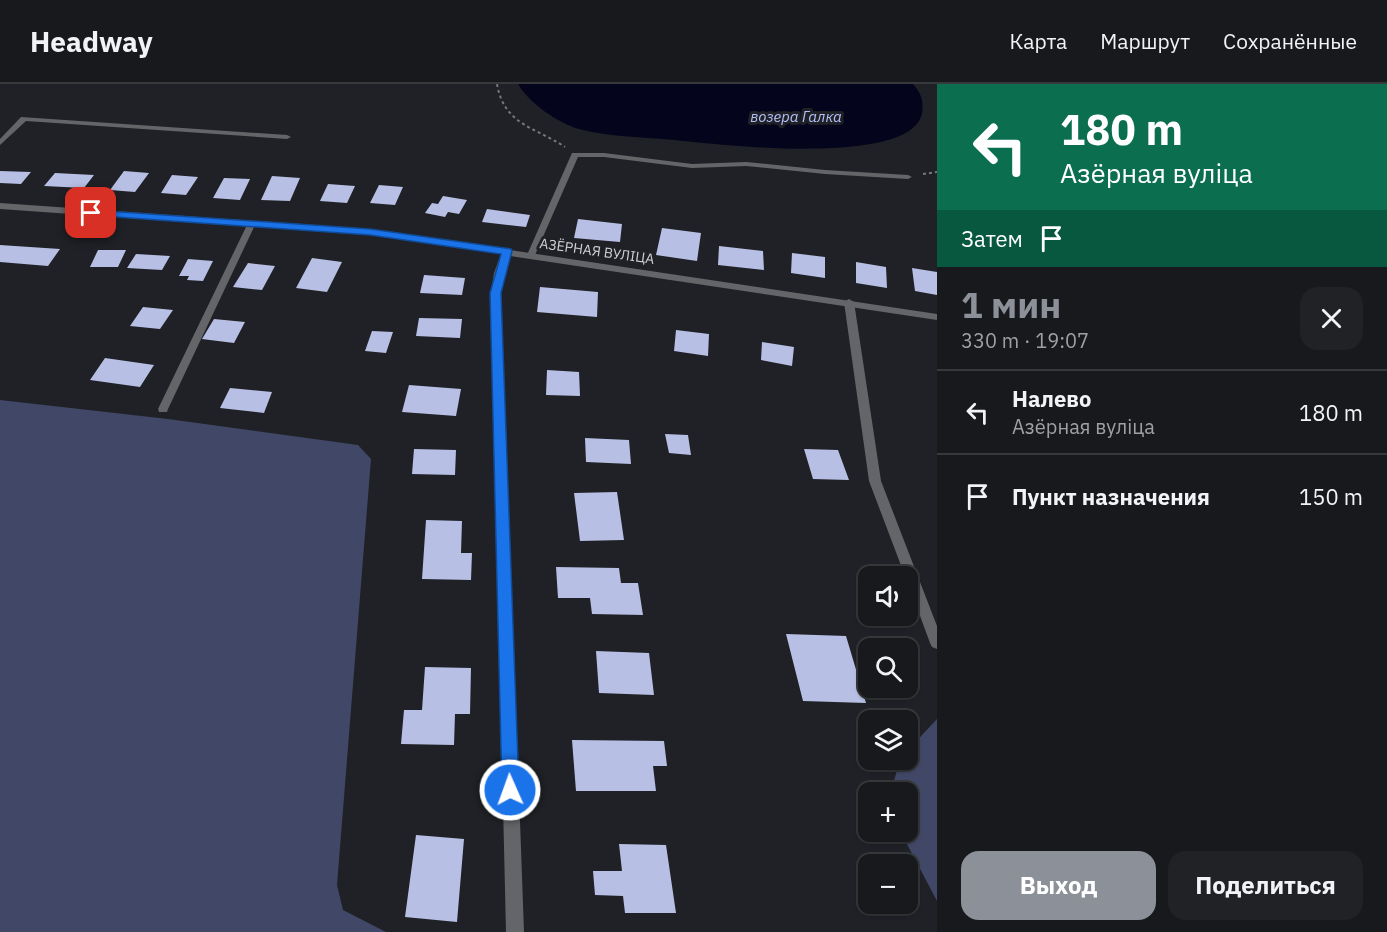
<!DOCTYPE html>
<html lang="ru">
<head>
<meta charset="utf-8">
<style>
	:root { --surface:#17191c; --page:#202225; --text:#f1f3f6; --muted:#9ea0a3; --line:#36383b; --accent:#8c9099 }
	body { margin:0; font-family:"IBM Plex Sans",sans-serif; background:var(--page); color:var(--text); height:100vh; display:flex; flex-direction:column; font-size:22px; white-space:nowrap }
	* { box-sizing:border-box; margin:0 }
	p { font-size:20px; color:var(--muted) }
	.icon { flex:none; width:33px; height:33px; fill:none; stroke:currentColor; stroke-width:2; stroke-linecap:round; stroke-linejoin:round }
	.map { position:relative; flex:1; overflow:hidden }
	.sheet { display:flex; flex-direction:column; background:var(--surface); width:450px }
	.sheet>* { flex:none }
	.top-card { background:#0b6e4f; color:#fff; overflow:hidden }
	.controls { position:absolute; left:858px; top:482px; display:grid; gap:12px }
	.controls a { display:grid; place-items:center; width:60px; height:60px; border-radius:12px; background:var(--surface); box-shadow:0 2px 4px #0004,0 0 0 2px var(--line); font-size:30px }
	.pin { position:absolute; display:grid; place-items:center; width:51px; height:51px; color:#fff; margin:-26px; border-radius:12px; box-shadow:0 3px 9px #0006 }
	.me { position:absolute; width:66px; margin:-33px; rotate:358deg; stroke-linejoin:round; filter:drop-shadow(0 0 4px #0008) }
	.turn { display:flex; align-items:center; gap:21px; height:126px; padding:0 24px; font-size:27px }
	.turn .icon { width:78px; height:78px; stroke-width:2.5 }
	.turn b { display:block; font-size:42px; line-height:51px }
	.then { display:flex; align-items:center; height:57px; padding:0 24px; background:#0003; gap:12px; font-size:22px }
	.round { display:grid; place-items:center; flex:none; width:63px; height:63px; border-radius:18px; background:var(--page) }
	.summary { display:flex; align-items:center; justify-content:space-between; height:102px; padding:0 24px }
	h1 { font-size:36px; font-weight:700; line-height:45px; color:var(--accent) }
	.action { display:flex; gap:12px; margin-top:auto; padding:12px 24px }
	.action a { flex:1; height:69px; border-radius:18px; background:var(--accent); color:#fff; font-size:24px; font-weight:700; line-height:69px; text-align:center }
	.action a+a { background:var(--page); color:var(--text) }
	ul { padding:0; list-style:none }
	li { display:flex; align-items:center; gap:18px; height:84px; padding:0 24px; border-top:2px solid var(--line) }
	li div { flex:1 }
	li b { display:block; font-size:22px }
	li em { font-style:normal }
	header { display:flex; align-items:center; gap:36px; box-sizing:border-box; height:84px; padding:0 30px; background:var(--surface); border-bottom:2px solid var(--line) }
	header strong { font-size:28px }
	nav { display:flex; gap:33px; margin-inline-start:auto; font-size:21px }
	main { display:flex; flex:1; min-height:0 }
	.map>svg:first-child { display:block }
</style>
</head>
<body>
<header>
<strong>Headway</strong>
<nav><a>Карта</a><a>Маршрут</a><a>Сохранённые</a></nav>
</header>
<main>
<div class="map">
<svg width="937" height="848" viewBox="0 0 937 848">
	<rect width="100%" height="100%" fill="#1f2126"/>
	<!-- forest -->
	<path fill="#414766" d="M0,316l168,19 190,26 13,14 -34,426 6,25 43,22h-386z
		M937,635v182l-37,-70h8v-39h-17l9,-33h8v-9z"/>
	<!-- water -->
	<path fill="#04051d" d="M518,0h395c8,9 11,17 9,29 -10,55 -207,31 -248,27 -31,-3 -64,-3 -95,-11 -21,-6 -50,-26 -61,-45z"/>
	<!-- building -->
	<path fill="#b7c0e4" d="M0,87l31,1 -10,12 -21,-1z
		M124,87l25,2 -14,19 -25,-2z
		M55,89l39,2 -10,13 -40,-2z
		M172,91l26,2 -12,18 -25,-2z
		M272,92l28,2 -10,23 -29,-1z
		M224,94l26,1 -10,21 -27,-2z
		M328,100l27,2 -8,17 -27,-2z
		M379,101l24,2 -8,18 -25,-2z
		M443,112l24,4 -8,14 -11,-2 -3,5 -20,-4 7,-10 6,1z
		M487,125l43,6 -4,12 -44,-5z
		M578,135l44,5 -2,18 -46,-4z
		M662,144l39,5 -4,28 -41,-6z
		M0,161l60,4 -12,17 -48,-4z
		M719,162l44,5 1,19 -46,-5z
		M98,166h28l-8,17h-28z
		M792,169l33,4v21l-34,-5z
		M136,170l34,2 -8,14 -35,-2z
		M312,174l30,4 -15,30 -31,-4z
		M188,175l25,2 -10,20 -16,-1 2,-4h-10z
		M856,178l30,5 1,21 -31,-5z
		M248,179l27,3 -13,24 -29,-3z
		M912,184l25,4v23l-22,-4z
		M424,191l41,3 -3,17 -42,-2z
		M540,203l58,5 -1,25 -60,-5z
		M143,223l30,3 -13,19 -30,-3z
		M419,234l43,1 -2,19 -44,-2z
		M214,235l31,3 -11,21 -32,-4z
		M676,246l33,4 -1,22 -34,-5z
		M372,247l21,1 -7,21 -21,-2z
		M762,258l32,5 -2,19 -31,-6z
		M105,274l49,7 -14,22 -50,-7z
		M547,286l32,2 1,24 -34,-1z
		M409,301l52,4 -5,27 -54,-4z
		M230,304l42,4 -8,21 -44,-5z
		M665,350l23,1 3,20 -22,-2z
		M585,354l44,2 2,24 -45,-2z
		M414,365l42,1 -1,25 -43,-1z
		M804,365l34,1 11,30 -36,-1z
		M617,408l7,48 -44,1 -6,-48z
		M426,436l36,1 -1,32h11l-1,27 -49,-1z
		M556,483l63,1 2,15h17l5,32 -51,-1 -2,-16h-32z
		M786,550l60,2 20,67 -63,-2z
		M596,567l53,2 5,42 -55,-2z
		M425,583l46,1 -1,46h-15l-1,31 -53,-1 3,-34h18z
		M572,656l92,1 3,25h-14l3,25h-80z
		M416,751l48,4 -7,83 -52,-5z
		M619,760l47,1 10,68h-51l-2,-17 -28,-1 -2,-24h29z"/>
	<g fill="none" stroke-linecap="round" stroke-linejoin="round">
		<!-- path -->
		<path stroke="#76777c" stroke-width="2" stroke-dasharray="3 3" stroke-linecap="butt" d="M497,0c7,41 38,43 68,63
			M923,90l14,-2"/>
		<!-- lane -->
		<path fill="#646568" fill-rule="evenodd" d="M21,33l266,18 4,2 -4,2 -261,-18 -26,24v-6z
			M572,69h32l88,11 54,-2 79,8 83,5 4,2 -4,2 -83,-5 -79,-8 -54,2 -88,-11h-26l-43,98 -4,3 -3,-1 -1,-2z
			M251,138l4,3 -87,184 -1,3h-8l-1,-3 89,-184z
			M849,215l5,3 27,179 56,145v23l-5,-2 -2,-4 -22,-60v-7h-3l-36,-95 -25,-179z"/>
		<!-- street -->
		<path fill="#646568" fill-rule="evenodd" d="M0,119l370,26 567,85v6l-427,-64 -6,17 -3,20 23,639h-18l-15,-639 3,-20 7,-19 -131,-19 -370,-26z"/>
	</g>
	<!-- route -->
	<path fill="#1a73e8" stroke="#114b97" stroke-width="1.5" d="M91,126l279,19 141,20 1,2 -11,42 18,497 -2,6 -7,2 -6,-2 -2,-6 -12,-497 11,-39 -131,-19 -282,-20v-4z"/>
	<g text-anchor="middle" dominant-baseline="central" stroke-width="6" stroke-linejoin="round" paint-order="stroke">
		<!-- far-street labels -->
		<g font-size="14" fill="#d0d1d5" stroke="#1f2126">
			<text transform="translate(597 167) rotate(8)">АЗЁРНАЯ ВУЛІЦА</text>
		</g>
		<!-- far-water labels -->
		<g font-size="15" font-style="italic" fill="#b4c0fa" stroke="#1f2126">
			<text x="796" y="32">возера Галка</text>
		</g>
	</g>
</svg>
<div class="controls">
<a><svg class="icon" aria-label="sound" viewBox="0 0 24 24"><path d="M4 9h4l5-4v14l-5-4H4zM17 9q2 3 0 6"/></svg></a>
<a><svg class="icon" aria-label="search" viewBox="0 0 24 24"><circle cx="10" cy="10" r="6"/><path d="M15 15l6 6"/></svg></a>
<a><svg class="icon" aria-label="layers" viewBox="0 0 24 24"><path d="M12 4l9 5-9 5-9-5zM3 14l9 5 9-5"/></svg></a>
<a>+</a>
<a>−</a>
</div>
<div class="pin" style="left:91px;top:129px;background:#d93025"><svg class="icon" aria-label="arrive" viewBox="0 0 24 24"><path d="M6 21V4h12l-3 4 3 4H6"/></svg></div>
<svg class="me" style="left:510px;top:706px" viewBox="-20 -20 40 40"><circle r="17" fill="#1a73e8" stroke="#fff" stroke-width="3"/><path d="M0-11L8 9 0 5-8 9z" fill="#fff"/></svg>
</div>
<section class="sheet">
<div class="top-card">
<div class="turn"><svg class="icon" aria-label="left" viewBox="0 0 24 24"><path d="M17 20v-9H6M10 6l-5 5 5 5"/></svg><div><b>180 m</b>Азёрная вуліца</div></div>
<div class="then">Затем<svg class="icon" aria-label="arrive" viewBox="0 0 24 24"><path d="M6 21V4h12l-3 4 3 4H6"/></svg></div>
</div>
<div class="summary"><div><h1>1 мин</h1><p>330 m · 19:07</p></div><a class="round"><svg class="icon" aria-label="close" viewBox="0 0 24 24"><path d="M6 6l12 12M18 6L6 18"/></svg></a></div>
<ul>
<li><svg class="icon" aria-label="left" viewBox="0 0 24 24"><path d="M17 20v-9H6M10 6l-5 5 5 5"/></svg><div><b>Налево</b><p>Азёрная вуліца</p></div><em>180 m</em></li>
<li><svg class="icon" aria-label="arrive" viewBox="0 0 24 24"><path d="M6 21V4h12l-3 4 3 4H6"/></svg><div><b>Пункт назначения</b></div><em>150 m</em></li>
</ul>
<div class="action"><a>Выход</a><a>Поделиться</a></div>
</section>
</main>
</body>
</html>
